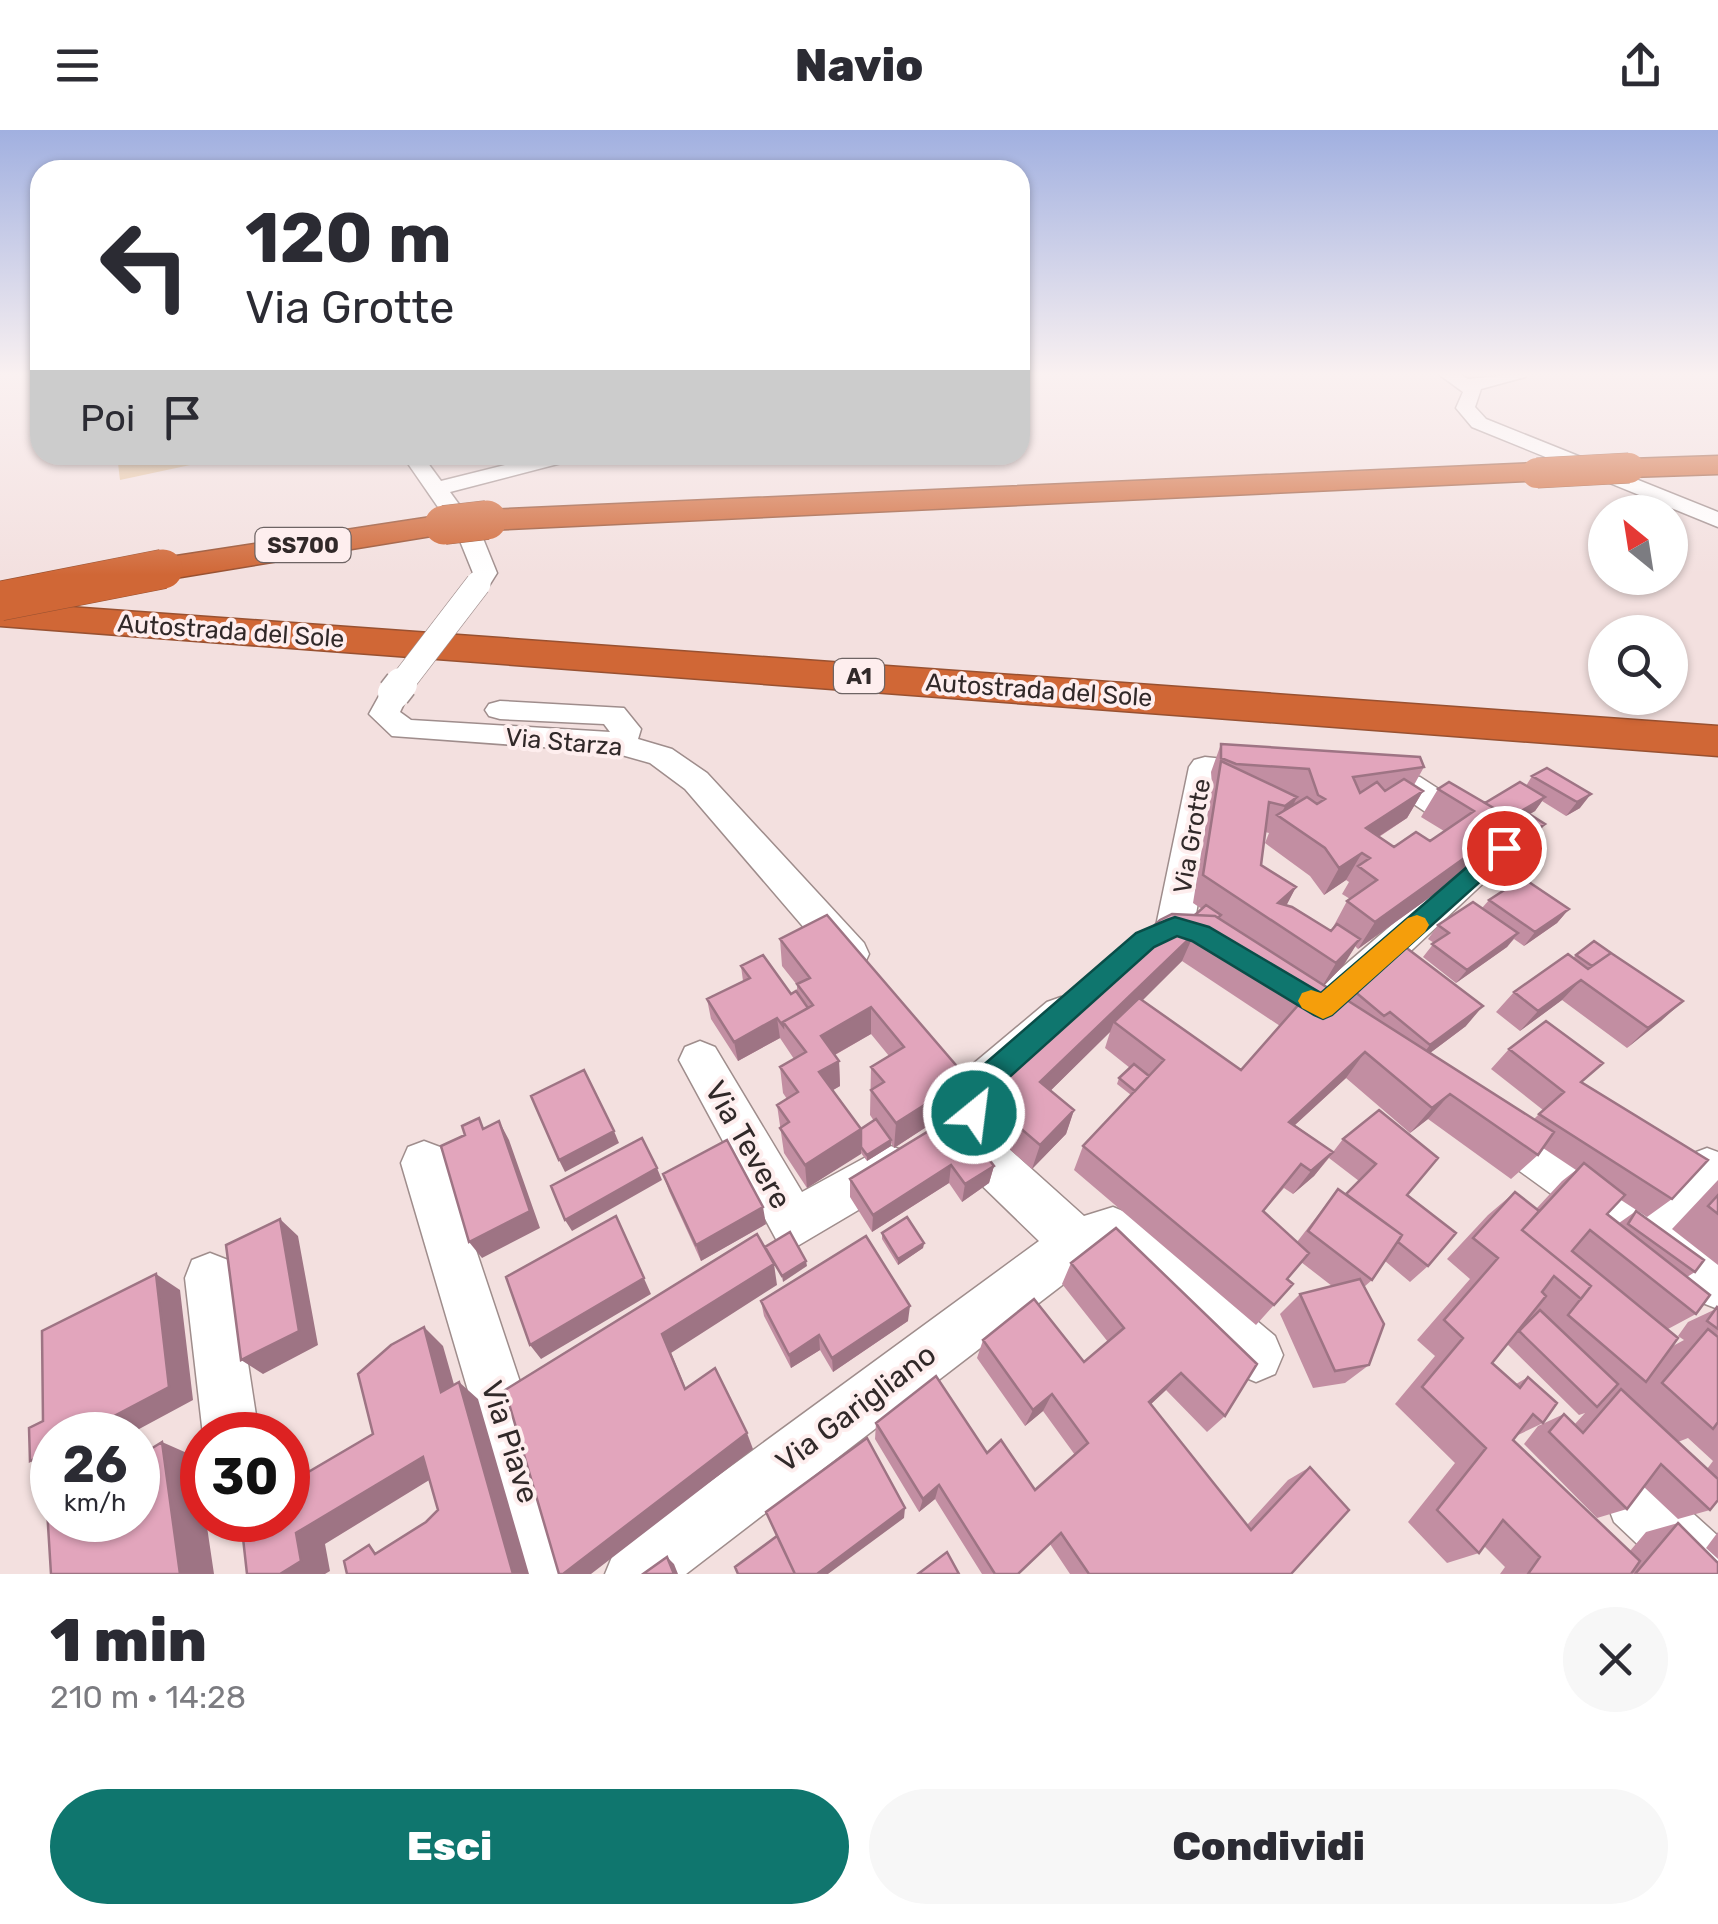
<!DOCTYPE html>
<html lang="it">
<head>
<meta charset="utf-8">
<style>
	:root { --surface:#fff; --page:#f7f7f7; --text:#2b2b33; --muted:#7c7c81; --accent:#0f766e }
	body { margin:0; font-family:Rubik,sans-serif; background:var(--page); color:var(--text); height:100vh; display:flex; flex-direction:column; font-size:38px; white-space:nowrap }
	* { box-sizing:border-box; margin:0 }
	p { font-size:32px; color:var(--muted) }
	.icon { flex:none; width:55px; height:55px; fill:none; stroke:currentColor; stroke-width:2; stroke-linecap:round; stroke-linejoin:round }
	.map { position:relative; height:1444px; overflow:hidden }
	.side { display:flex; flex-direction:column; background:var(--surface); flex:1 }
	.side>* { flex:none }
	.banner { position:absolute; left:30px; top:30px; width:1000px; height:305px; border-radius:30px; box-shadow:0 2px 8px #0004; background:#fff; color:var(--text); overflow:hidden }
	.needle { width:65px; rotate:330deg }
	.fabs { position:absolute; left:1588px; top:365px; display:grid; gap:20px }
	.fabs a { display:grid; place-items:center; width:100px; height:100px; border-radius:50%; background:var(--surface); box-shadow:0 2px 8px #0004; font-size:50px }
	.speed { position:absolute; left:30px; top:1282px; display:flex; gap:20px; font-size:50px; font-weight:700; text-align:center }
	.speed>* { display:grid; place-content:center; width:130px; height:130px; border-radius:50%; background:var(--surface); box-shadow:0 2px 8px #0004; line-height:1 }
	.speed small { font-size:25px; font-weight:400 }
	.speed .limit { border:15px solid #d22; background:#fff; color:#111 }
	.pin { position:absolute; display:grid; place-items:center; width:85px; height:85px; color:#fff; margin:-42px; border:5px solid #fff; border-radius:50%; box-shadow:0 2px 10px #0007 }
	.me { position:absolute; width:110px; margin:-55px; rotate:29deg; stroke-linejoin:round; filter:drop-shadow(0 0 8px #0008) }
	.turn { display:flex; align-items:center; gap:35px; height:210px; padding:0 50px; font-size:45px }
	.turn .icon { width:130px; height:130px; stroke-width:2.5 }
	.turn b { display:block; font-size:70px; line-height:85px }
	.then { display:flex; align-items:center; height:95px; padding:0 50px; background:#0003; gap:20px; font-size:38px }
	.round { display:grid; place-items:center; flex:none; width:105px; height:105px; border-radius:52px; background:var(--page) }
	.overview { display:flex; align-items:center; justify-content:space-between; height:170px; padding:0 50px }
	h1 { font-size:60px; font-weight:800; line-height:75px }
	.action { display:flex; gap:20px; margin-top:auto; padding:20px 50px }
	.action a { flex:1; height:115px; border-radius:60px; background:var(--accent); color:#fff; font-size:40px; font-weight:800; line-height:115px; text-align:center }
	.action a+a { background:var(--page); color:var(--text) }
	header { display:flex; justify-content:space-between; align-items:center; height:130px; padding:0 50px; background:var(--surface); font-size:45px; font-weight:800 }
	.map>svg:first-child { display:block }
</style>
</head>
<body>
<header><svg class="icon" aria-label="menu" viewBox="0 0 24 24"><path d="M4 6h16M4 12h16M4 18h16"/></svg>Navio<svg class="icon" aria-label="share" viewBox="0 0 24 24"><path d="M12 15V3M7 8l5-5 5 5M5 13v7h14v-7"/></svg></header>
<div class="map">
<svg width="1718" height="1444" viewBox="0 0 1718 1444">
	<rect width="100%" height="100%" fill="#f3e0df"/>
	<!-- green -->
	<path fill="#e6c5a1" d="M117,325h120l-117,25z"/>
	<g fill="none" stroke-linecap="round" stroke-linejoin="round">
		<!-- minor casing -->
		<g stroke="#9f8d8c" stroke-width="3">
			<path id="minor" d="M1437,243h21l10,6 60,-6 -3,4 -44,12 -6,18 11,12 232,93v15l-246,-100 -16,-19 7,-16z
				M402,325h20l19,26 104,-26h35l-3,4 -127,33 32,44 15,37 -10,16 -9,3 -13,-8 8,-11 -15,-37z
				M394,554l10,3 5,6 -9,19 11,8 199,12 -6,-8 -104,-5 -11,-3 -4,-6 4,-6 11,-3 124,7 17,21 -3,10 34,10 35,24 157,170 5,11 -5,11 -14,4 -14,-4 -151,-176 -35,-26 -39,-11 -219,-16 -23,-22 15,-27z
				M1205,627l67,7 5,7 -5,7 -11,4 -42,-4 -25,148 -6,10 -13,5 -13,-5 -6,-10 33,-159 5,-7z
				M1378,639l42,8 96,62 5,9 -184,172 -14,5 -14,-5 -6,-12 6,-12 171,-147 -81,-55 -32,-6 -5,-8 5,-8z
				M1061,867l14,5 6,12 -6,12 -74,68 -14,35 97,87 29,-9 17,7 145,122 8,19 -8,19 -19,8 -19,-8 -131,-116 -15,5 -405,311h-81l9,-22 425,-311 -102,-99 -7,-15 7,-15 18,-12 12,-31 80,-67z
				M700,911l15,6 87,145 86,-47 16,6 7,16 -7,16 -110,65 -17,-7 -98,-181 6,-13z
				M1497,977l16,6 135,93 43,-52 16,-6 11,4v41l-31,40 31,21v55l-18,-7 -219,-159 -7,-15 7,-15z
				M424,1011l16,6 7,16 137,411h-62l-121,-411 7,-16z
				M210,1123l18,7 7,18 24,157h-56l-18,-157 7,-18z
				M1635,1342l21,8 62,56v38h-49l-55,-52 -8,-21 8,-21z"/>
		</g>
		<!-- highway casing -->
		<g stroke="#985131" stroke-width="3">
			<path id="highway" d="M1718,326v18l-89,3 -11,-2 -5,-7 5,-7 11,-2z
				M1537,333l11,3 5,7 -5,7 -1061,50 -12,-3 -5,-7 5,-7 12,-3z
				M444,385l12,3 5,7 -5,7 -293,48 -13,-3 -6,-8 6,-8 13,-3z
				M0,472l1718,124v30l-1718,-130z"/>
		</g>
		<!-- minor -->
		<use href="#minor" fill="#fff" fill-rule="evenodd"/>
		<!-- highway -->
		<use href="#highway" fill="#d06736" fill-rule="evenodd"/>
		<!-- minor-bridge-far1 casing -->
		<g stroke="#9f8d8c" stroke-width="26" stroke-linecap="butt">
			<path id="minor-bridge-far1" d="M399,557l79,-103"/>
		</g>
		<!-- minor-bridge casing -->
		<g stroke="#9f8d8c" stroke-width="35" stroke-linecap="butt">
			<path id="minor-bridge" d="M394,563l7,-9"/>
		</g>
		<!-- highway-bridge-far1 casing -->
		<g stroke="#985131" stroke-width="31" stroke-linecap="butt">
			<path id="highway-bridge-far1" d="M1537,343l92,-5"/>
		</g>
		<!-- highway-bridge casing -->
		<g stroke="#985131" stroke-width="40" stroke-linecap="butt">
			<path id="highway-bridge" d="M444,395l43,-5
				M0,471l163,-32"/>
		</g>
		<!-- minor-bridge-far1 -->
		<use href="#minor-bridge-far1" stroke="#fff" stroke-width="25"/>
		<!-- minor-bridge -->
		<use href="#minor-bridge" stroke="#fff" stroke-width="32"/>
		<!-- highway-bridge-far1 -->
		<use href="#highway-bridge-far1" stroke="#d06736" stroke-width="30"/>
		<!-- highway-bridge -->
		<use href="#highway-bridge" stroke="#d06736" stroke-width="39"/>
	</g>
	<!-- wall -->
	<path fill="#c28ea2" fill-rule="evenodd" d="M1221,614l203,23 -10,18 9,6 -16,27 -28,19 15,10 36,-6 14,-10 -23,-14 17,-28 47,14 41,-17 6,-10 15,-8 33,40 -14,8 -24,-15 -7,10 -6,3 6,24 -18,11 -14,-10 -6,10 -139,100 -3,-3 -12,20 -19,19 16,11 7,-11 119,41 -36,27 104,66 9,-9 -52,-41 18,-20 72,33 91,117 -25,18 -26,-17 -14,14 12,9 17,-12 59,61 -8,5 9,37 -28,15 3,18 13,-7 -6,-4 10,-14 30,-14v192l-8,10 -32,9 -34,-32 -17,22 -30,9 -73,-74 14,-18 26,-12 10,11 11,-12 -6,2 -72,-71 -15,19 24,21 12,-7 15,46 -25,12 -5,5 117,111 16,-19 32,-9 40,51h-218l5,-7 -21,-21 -5,7 -32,10 -39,-41 47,-59 -60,-59 40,-48 -18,-16 53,-61 -23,-20 41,-44 27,-23 21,17 26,-28 14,-11 -33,-22 -5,7 -27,24 -83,-60 -18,14 -64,-55 -51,47 38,27 10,-13 36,-29 49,156 -18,16 -25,-21 -13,19 -8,7 5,78 -24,18 -32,5 -33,-74 20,-20 32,-8 -31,-24 -14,17 6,5 -37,41 -182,-155 9,-24 48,-51 -14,-11 2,-6 11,-10 -25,-20 5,-16 -59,58 23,20 -8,24 -34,35 -60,-53 5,-25 225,-182 -9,-6 19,-117 -1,-14zM1265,702l4,1 -4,10 45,33 14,19 22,-15 3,2 -7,12 8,5 -3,2 -16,30 -45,-26 10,-18 -35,-22zM1182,831l98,65 -39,44 -99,-70zM1329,1028l30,23 -13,13 -8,-5 -41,53 -34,-30 21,-24 9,6 21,-18zM1688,1308l25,23 -6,8 -29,-27z
		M1489,770l80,9 -12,14 -33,23 -10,-7 -7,8 -51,36 -33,-26 11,-14 -6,-4 10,-14 44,-17z
		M780,809l187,139 -4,25 -69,45 -3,-5v3l-24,15 -6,-8 -54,35 -23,-35 -7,-48 10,-6 -4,-6 -3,-26 14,-8 -14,-21 -42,23 -27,-42 -4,-20 36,-18 -2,-15 50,28 6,-1v-8l-15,-19zM871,904l18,22 -18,11 -1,48 4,6 -13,8 -28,-39 7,-4 -1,-25 -4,-6z
		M1576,825l107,46 -56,47 -65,-48 -42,31 -24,-19 18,-20 59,-34z
		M955,985l39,51 -5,17 -27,19 -13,-19 -77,49 -22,-35v-18z
		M663,1044l103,50 -65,37 -32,-70z
		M1718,1050v85l-46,-36z
		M882,1103l42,10 -1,5 -25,17 -16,-26z
		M1071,1133l154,153 -18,16 -41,-42 -15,14 96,121 41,-45 22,-13 -19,107h-221l-20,-30 -31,30h-37l-47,-75 -16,13 -44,-73 1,-16 111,30 48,37 40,-35 -32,-44 -18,15 -48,-68 6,-18 101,22 24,-20 -46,-58z
		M761,1171l147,20 -75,51 -13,-22 -29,18 -27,-52z
		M1718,1402v27l-12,-11z"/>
	<!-- shaded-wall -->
	<path fill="#9e7484" d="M1423,661l-16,27 -57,37 16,-27z
		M1591,664l-11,14 -14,8 11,-14z
		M1297,667l-11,24 -6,-4 5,-11z
		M1545,667l-10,14 -21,13 -17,25 -139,100 17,-27 148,-112z
		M1545,694l-10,14 -18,11 11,-14z
		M1362,723l-16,27 -22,15 15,-27z
		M1296,757l-14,27 -4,-11z
		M1569,779l-12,14 -33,23 11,-14z
		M1518,803l-11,14 -51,36 11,-13z
		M1194,804l-12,27 -64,64 -4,-3 -4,10 -76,75 6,-25z
		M1360,809l-17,27 -23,24 16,-27z
		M1581,850l-19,20 -42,31 18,-20z
		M1683,871l-22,20 -34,27 21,-20z
		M1483,876l-17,20 -52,39 16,-20z
		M871,877v27l-49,28 -1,-26z
		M777,888l3,20 -42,23 -4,-19z
		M1365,922l-19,26 -74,68 17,-24z
		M839,931l1,25 -19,11 -2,-25z
		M967,948l-4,25 -69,45 2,-25z
		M1450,964l-22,25 -18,14 22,-25z
		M1074,980l-8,24 -34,35 8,-24z
		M499,991l10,19 31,88 -58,30 -13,-16z
		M861,999v25l-54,34 -2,-23z
		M614,1001l5,12 -54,29 -6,-12z
		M891,1010v6l-24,15v-6z
		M1333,1022l-19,24 -21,18 18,-23z
		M951,1035l-2,18 -77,49 1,-17z
		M994,1036l-5,17 -27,19 3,-18z
		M657,1038l5,12 -90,51 -7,-11z
		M763,1077l3,17 -65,37 -5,-16z
		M616,1086l35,78 -110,65 -11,-14z
		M280,1089l18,17 20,109 -55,29 -22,-14z
		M924,1113l-1,5 -25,17v-6z
		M806,1131l1,5 -24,16 -1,-6z
		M774,1134l3,21 -106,68 22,53 -31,-72z
		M156,1144l24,16 13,110 -65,35h-50z
		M910,1176l-2,15 -75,51 -1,-14z
		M424,1197l19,19 18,63 -20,-17z
		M819,1205l1,15 -29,18 -2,-13z
		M1181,1243l-15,17 -31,29 14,-17z
		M459,1252l19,17 51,175h-16z
		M1052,1264l-9,17 -18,15 8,-16z
		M747,1303l6,16 -162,125h-28z
		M162,1312l34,15 6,41v22h4l8,54h-34z
		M52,1319v19l-22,-7z
		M423,1327l21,14 -119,73 5,27 -5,3h-45l16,-41z
		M939,1355l-4,14 -16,13 4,-13z
		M905,1378l-1,10 -76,56h-11z
		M667,1427l7,7 4,10h-4z"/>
	<!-- building -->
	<path fill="#e2a5bc" stroke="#9e7484" stroke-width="2.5" d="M1221,614l199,13 4,10 -71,10 7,16 17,-11 8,9 19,-12 19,12 -57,37 28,19 22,-15 14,9 44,-30 -36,-22 11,-7 67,39 -141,101 -28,-21 30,-21 -19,-14 12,-8 -8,-5 -23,15 -14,-20 -48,-33 30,-18 10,7 8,-5 -7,-4 -9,-26 -73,-5 -15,-6z
		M1221,631l76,36 -12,9 -16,-4 -8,63 35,22 -18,16 14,4 39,24 6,-7 23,15 -24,24 -133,-88z
		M1547,638l44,26 -14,8 -45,-26z
		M1520,652l25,15 -22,13 22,14 -17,11 -15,-9 3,-5 -31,-18z
		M1523,748l46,31 -34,23 -46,-32z
		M1473,772l45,31 -51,37 -35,-26 17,-11 -11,-8z
		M1206,775l15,10 -3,3 -3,-2 -20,-1z
		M1172,784l43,2 339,216 -16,23 -88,-61 -18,14 -67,-56 -76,70 44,30 -22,19 -10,-7 -38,47 46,42 -22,26 6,5 -19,21 -191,-159 81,-86 -50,-38 25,-24 102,72 59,-67 -106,-69 -154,148 34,28 -34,35 -63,-54 183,-171z
		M827,785l140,163 -71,45 -25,-33 13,-8 -13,-15 33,-20 -33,-40 -50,29 18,25 -20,11 42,57 -56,36 -25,-37 9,-6 -12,-17 21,-13 -18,-25 26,-15 -23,-30 30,-17 -16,-21 13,-6 -30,-39z
		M1594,811l17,12 -19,13 -16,-11z
		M1404,816l79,60 -53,39 -40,-33 -6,4 -37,-31z
		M1611,823l72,48 -35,27 -67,-48 -43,31 -24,-19 54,-38 20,15z
		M763,825l28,39 5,-3 12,17 -25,14v4l-6,-8 -43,24 -27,-43 43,-21 -9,-12z
		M1546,891l57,42 -22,19 127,78 -36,39 -133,-85 25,-22 -55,-43z
		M1134,934l15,12 -14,15 -16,-13z
		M584,940l30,61 -55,29 -28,-64z
		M1379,980l59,48 -31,37 49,38 -28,33 -30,-24 4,-7 -56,-41 30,-30 -33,-25z
		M955,985l39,51 -29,18 -14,-19 -78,50 -23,-36z
		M479,988l4,11 16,-8 31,90 -61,31 -28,-96 24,-11 -3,-9z
		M876,989l15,21 -24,15 -6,-8v-18z
		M642,1008l15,30 -92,52 -14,-34z
		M727,1010l36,67 -67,38 -33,-71z
		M1584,1033l41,32 -18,19 103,81 -14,19 -106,-84 -18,21 106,87 -32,44 -78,-67 23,-29 -69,-56z
		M1338,1059l64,46 -30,45 -64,-49z
		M1515,1062l24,19 -17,19 69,56 -10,13 -27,-23 -12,16 4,4 -54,67 28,25 8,-11 29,26 -14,20 -10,-9 -20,26 127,121 -9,13h-103l12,-17 -37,-37 -24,33 -42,-43 49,-62 -64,-61 41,-49 -19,-18 54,-62 -25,-20z
		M1718,1065v19l-10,-8z
		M1636,1081l68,49 -9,12 -67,-48z
		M616,1086l28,62 -114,67 -24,-68z
		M907,1087l17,26 -26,16 -16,-26z
		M280,1089l19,112 -58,29 -15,-115z
		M1116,1098l141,136 -32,52 -44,-43 -32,29 102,128 59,-63 39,43 -58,64h-202l-28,-41 -43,41h-23l-56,-89 -16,14 -47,-76 60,-47 51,77 14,-13 34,50 53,-47 -36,-49 -19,16 -50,-70 51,-41 50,63 40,-34 -53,-65z
		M790,1102l16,29 -24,15 -17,-29z
		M757,1104l17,30 -112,70 23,55 30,-21 32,65 -184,141h-4l-54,-184z
		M866,1106l44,70 -78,52 -13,-23 -30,20 -28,-54z
		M156,1144l13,113 -91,48h-26v14l-22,12 -1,-33 14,-7 -1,-90z
		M1360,1149l24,45 -15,41 -34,6 -35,-77z
		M1717,1177l1,1v21l-11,-8z
		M1540,1180l78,74 -21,23 -78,-76z
		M424,1197l17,65 18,-10 54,192h-166l-3,-13 25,-16 6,9 51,-32 12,-12 -15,-53 -127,76 5,28 -21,13h-33l-6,-54h47v-36l85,-50 -15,-60 33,-29z
		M1708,1199l10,8v85l-5,7 -51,-46z
		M1621,1259l97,90v21l-8,10 -49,-46 -34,45 -78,-77 15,-18 19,19z
		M867,1308l38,70 -88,66h-22l-29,-62z
		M162,1312l18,132h-129l-4,-65 5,-3v14h86v-63z
		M1678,1393l40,40v11h-83z
		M777,1406l18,38h-57l-3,-7z
		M947,1422l12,22h-41z
		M667,1427l7,17h-31z"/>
	<!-- sky -->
	<linearGradient id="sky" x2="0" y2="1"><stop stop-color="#a1b0e0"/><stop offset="0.55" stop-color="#faf1f1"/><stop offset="1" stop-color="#faf1f1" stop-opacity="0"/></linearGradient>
	<rect width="1718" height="445" fill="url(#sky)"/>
	<!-- route -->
	<path fill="#0f766e" stroke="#0a4d48" stroke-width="2.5" d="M1504,710l8,2 4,6 -4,5 -180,162 -9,4 -9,-4 -122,-74 -15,-5 -23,11 -159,143 -11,32 -10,4 -11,-4 -4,-9 14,-39 163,-141 31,-13 8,-3 34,10 112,66 175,-151z"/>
	<!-- slow -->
	<path fill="#f59e0b" d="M1417,785l8,3 4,7 -4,7 -93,83 -9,4 -21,-11 -4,-7 4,-8 9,-3 10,3 87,-75z"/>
	<g text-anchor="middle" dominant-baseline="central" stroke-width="8" stroke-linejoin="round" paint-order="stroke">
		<!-- shield labels -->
		<g fill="#feeeee" stroke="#6e6464" stroke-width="2.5">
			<rect x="255.5" y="398" width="95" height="34" rx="8"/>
			<rect x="834" y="529" width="50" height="34" rx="8"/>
		</g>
		<g font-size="22" font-weight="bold" fill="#312929">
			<text x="303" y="415">SS700</text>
			<text x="859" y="546">A1</text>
		</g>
		<!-- street labels -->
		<g font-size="25" fill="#312929" stroke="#feeeee">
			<text transform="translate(231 501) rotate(4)">Autostrada del Sole</text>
			<text transform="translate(1039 560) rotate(4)">Autostrada del Sole</text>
			<text transform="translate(564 612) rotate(5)">Via Starza</text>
			<text transform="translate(1192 706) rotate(-80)">Via Grotte</text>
		</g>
		<!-- near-street labels -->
		<g font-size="30" fill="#312929" stroke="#feeeee">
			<text transform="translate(748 1015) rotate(60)">Via Tevere</text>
			<text transform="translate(856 1278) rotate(-37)">Via Garigliano</text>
			<text transform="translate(510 1312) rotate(72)">Via Piave</text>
		</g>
	</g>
</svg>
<div class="fabs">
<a><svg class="needle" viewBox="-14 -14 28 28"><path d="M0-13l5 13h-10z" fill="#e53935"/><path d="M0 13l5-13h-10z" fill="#7c7c81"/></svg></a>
<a><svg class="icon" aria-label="search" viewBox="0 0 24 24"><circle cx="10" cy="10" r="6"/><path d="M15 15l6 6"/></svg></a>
</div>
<div class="speed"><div>26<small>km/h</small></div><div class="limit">30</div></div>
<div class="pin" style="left:1504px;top:718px;background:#d93025"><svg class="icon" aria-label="arrive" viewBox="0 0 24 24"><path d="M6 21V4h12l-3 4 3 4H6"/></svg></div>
<svg class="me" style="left:974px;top:983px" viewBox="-20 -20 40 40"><circle r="17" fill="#0f766e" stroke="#fff" stroke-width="3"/><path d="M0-11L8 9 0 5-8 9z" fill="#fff"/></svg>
<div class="banner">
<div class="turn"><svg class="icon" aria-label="left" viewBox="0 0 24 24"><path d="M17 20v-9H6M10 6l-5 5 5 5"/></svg><div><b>120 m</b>Via Grotte</div></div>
<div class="then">Poi<svg class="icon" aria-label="arrive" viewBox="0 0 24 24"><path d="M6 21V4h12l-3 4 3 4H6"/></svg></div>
</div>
</div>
<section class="side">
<div class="overview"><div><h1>1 min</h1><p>210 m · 14:28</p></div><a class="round"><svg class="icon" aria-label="close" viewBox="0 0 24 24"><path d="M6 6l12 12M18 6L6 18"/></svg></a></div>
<div class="action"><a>Esci</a><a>Condividi</a></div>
</section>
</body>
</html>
